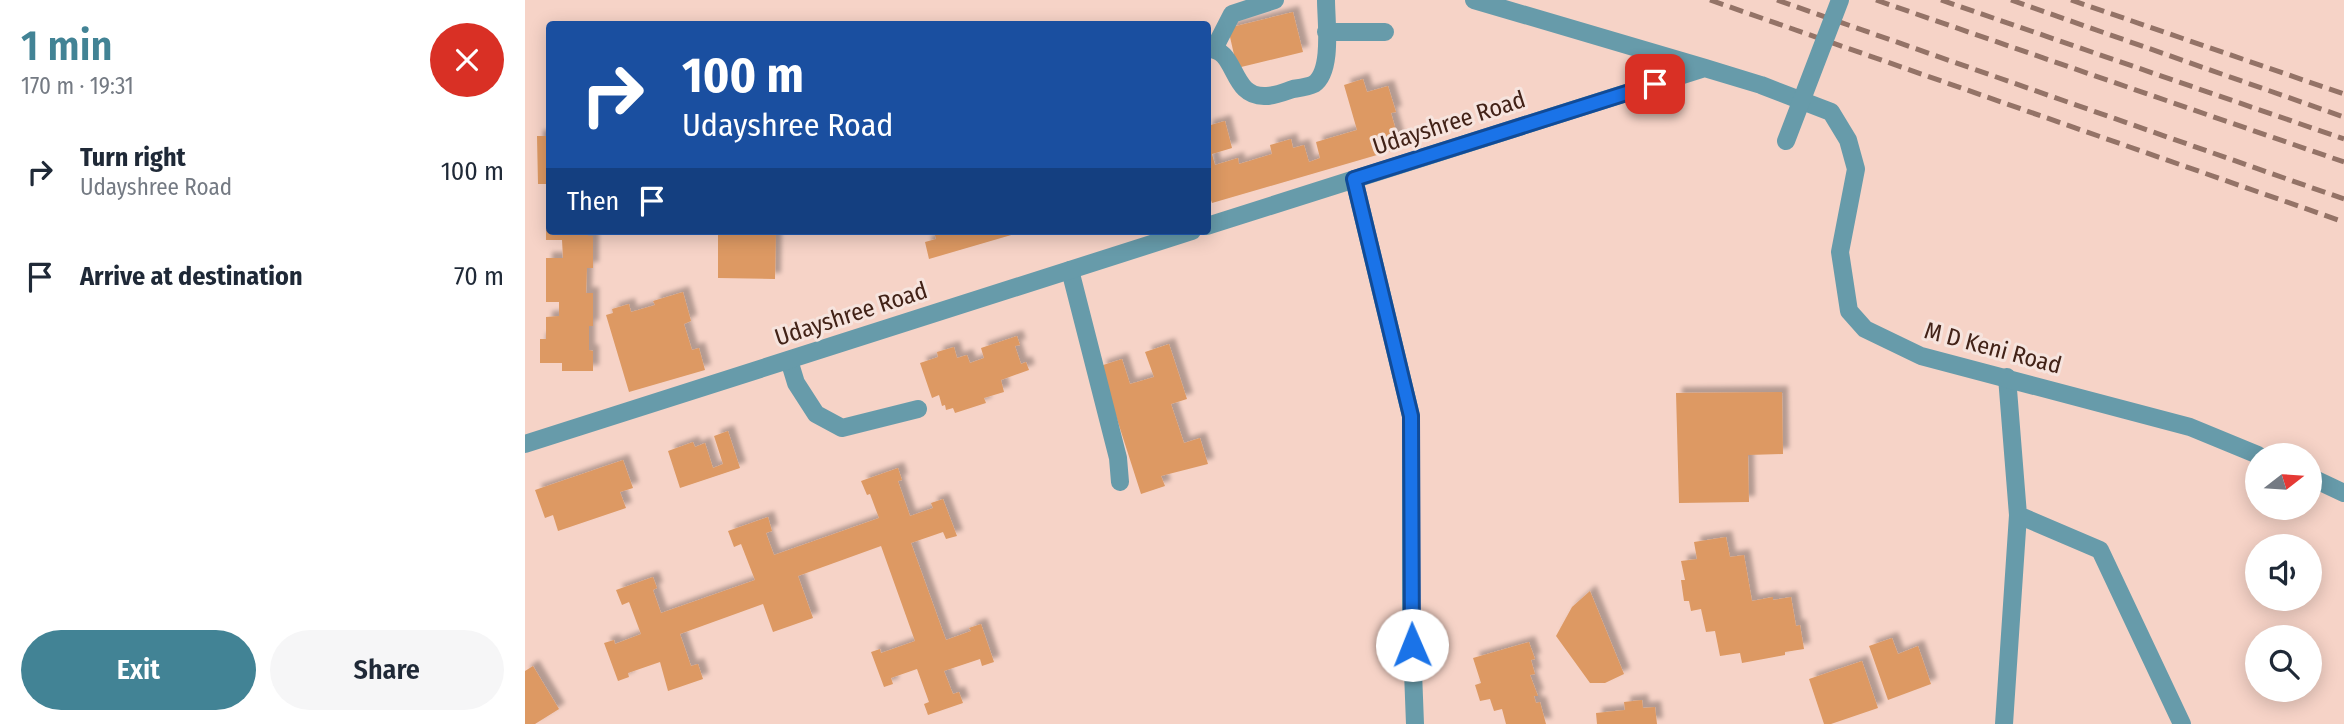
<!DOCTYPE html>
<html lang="en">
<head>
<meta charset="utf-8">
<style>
	:root { --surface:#fff; --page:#f6f6f7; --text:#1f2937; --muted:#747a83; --accent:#428395 }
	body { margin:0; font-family:"Fira Sans Condensed",sans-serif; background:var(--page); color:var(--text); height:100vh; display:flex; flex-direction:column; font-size:26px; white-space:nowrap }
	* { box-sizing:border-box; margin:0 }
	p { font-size:23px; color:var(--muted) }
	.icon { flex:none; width:38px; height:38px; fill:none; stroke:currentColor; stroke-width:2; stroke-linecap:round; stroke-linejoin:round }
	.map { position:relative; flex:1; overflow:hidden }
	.details { display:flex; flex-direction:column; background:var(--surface); width:525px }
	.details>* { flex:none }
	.hud { position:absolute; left:21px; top:21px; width:665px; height:214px; border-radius:7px; box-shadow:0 4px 18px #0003; background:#1a4fa0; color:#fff; overflow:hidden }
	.needle { width:46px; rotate:73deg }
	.tools { position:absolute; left:1720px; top:443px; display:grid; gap:14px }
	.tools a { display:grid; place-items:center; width:77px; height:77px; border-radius:50%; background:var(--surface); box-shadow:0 4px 18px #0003; font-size:35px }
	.pin { position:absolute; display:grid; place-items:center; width:60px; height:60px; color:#fff; margin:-30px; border-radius:14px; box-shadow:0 4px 10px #0006 }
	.me { position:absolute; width:77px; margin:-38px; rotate:359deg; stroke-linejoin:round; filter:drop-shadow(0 0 5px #0008) }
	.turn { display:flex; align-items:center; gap:24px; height:147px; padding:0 21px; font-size:32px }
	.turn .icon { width:91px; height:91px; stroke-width:2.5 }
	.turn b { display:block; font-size:49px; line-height:60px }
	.then { display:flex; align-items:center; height:66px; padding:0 21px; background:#0003; gap:14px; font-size:26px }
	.round { display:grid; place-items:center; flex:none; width:74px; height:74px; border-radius:37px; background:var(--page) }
	.overview { display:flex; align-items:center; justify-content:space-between; height:119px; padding:0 21px }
	h1 { font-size:42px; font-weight:600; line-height:52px; color:var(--accent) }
	.cta { display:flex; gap:14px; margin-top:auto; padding:14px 21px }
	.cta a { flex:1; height:80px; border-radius:42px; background:var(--accent); color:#fff; font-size:28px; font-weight:600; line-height:80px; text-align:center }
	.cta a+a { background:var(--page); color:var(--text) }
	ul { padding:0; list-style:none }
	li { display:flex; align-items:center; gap:21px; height:105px; padding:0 21px }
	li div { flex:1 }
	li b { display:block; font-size:26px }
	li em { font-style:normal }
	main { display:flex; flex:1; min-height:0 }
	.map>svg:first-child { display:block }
</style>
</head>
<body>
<main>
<section class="details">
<div class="overview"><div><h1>1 min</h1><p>170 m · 19:31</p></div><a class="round" style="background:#d93025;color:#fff"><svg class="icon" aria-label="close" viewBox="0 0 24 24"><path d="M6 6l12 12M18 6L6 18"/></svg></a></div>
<ul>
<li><svg class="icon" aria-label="right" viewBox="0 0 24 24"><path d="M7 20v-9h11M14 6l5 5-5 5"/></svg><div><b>Turn right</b><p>Udayshree Road</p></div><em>100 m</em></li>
<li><svg class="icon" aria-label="arrive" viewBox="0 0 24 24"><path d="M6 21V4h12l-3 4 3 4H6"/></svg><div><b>Arrive at destination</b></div><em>70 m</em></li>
</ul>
<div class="cta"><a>Exit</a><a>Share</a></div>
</section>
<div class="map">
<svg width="1819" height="724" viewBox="0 0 1819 724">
	<defs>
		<filter id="shadow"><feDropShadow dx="6" dy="-6" stdDeviation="2" flood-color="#0004"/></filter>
	</defs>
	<rect width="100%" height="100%" fill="#f6d3c7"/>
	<!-- building -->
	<path fill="#dd9963" filter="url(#shadow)" d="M768,12l10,40 -66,16 -9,-40z
		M838,79l4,13 21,-6 8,26 -5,1 10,35 -189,55 -5,-14v-63l18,-5 7,27 -20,6 3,11 23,-7 1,6 33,-10 -2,-9 21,-6 2,9 11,-3 5,17 11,-4 -4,-16 41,-12 -13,-45z
		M12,136h12v48h-11z
		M21,199h3v32h39v5h5v32h-6l-1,25h7v33h-4v24l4,1v20h-31v-8h-22v-24h6v-22l13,-1v-14h-13v-44h17l-1,-18h-16z
		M193,231h58l-1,48 -57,-1z
		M409,231h88v1l-93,27 -4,-17 11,-3z
		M158,292l8,29 -7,3 8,26 7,-2 6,22 -76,22 -23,-77 7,-2 -1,-4 17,-5 2,8 24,-7 -2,-4z
		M492,336l3,9 -5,1 6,18 5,-2 3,8 -28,10 3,12 -20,6 2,5 -31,10 -2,-5 -7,2 -1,-5 -3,1 -3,-11 -7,3 -12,-35 18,-6 -1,-5 17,-5 3,11 10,-3 3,8 14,-5 -3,-10z
		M644,344l18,55 -16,5 13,39 16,-5 8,26 -47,12 4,10 -24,8 -41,-128 22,-7 8,25 24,-7 -9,-25z
		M1257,392l1,62 -35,1 1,47 -70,1 -3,-110z
		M203,431l12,37 -60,20 -12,-37 25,-9 2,5 10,-4 8,25 10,-4 -9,-28z
		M98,460l10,28 -13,4 6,16 -68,23 -5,-16 -8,3 -10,-28z
		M373,468l4,12 -4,1 12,35 23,-8 -2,-5 12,-4 14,37 -11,3 -3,-7 -32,11 35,97 25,-9 -2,-3 12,-4 13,38 -12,4 -2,-7 -36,12 9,23 6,-2 4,11 -35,12 -4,-11 5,-2 -12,-33 -26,9 2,6 -9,3 -13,-35 9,-3 1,4 34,-12 -34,-95 -83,30 15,42 -40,14 -10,-28 -83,30 11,32 7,-2 5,15 -35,12 -8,-29 -32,11 1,4 -11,4 -14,-38 10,-3 1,4 26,-10 -12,-32 -7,3 -6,-15 37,-13 4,11 -4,2 8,23 94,-33 -14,-36 -7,3 -6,-16 40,-14 4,14 -6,2 8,22 105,-37 -9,-24 -3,1 -6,-14z
		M1201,537l4,20 14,-2 8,46 21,-4v3l18,-3 5,29 4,-1 4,24 -19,3v3l-43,8 -2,-10 -20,3 -5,-25 -9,1 -5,-23 -10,2 -2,-10h-5l-3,-21h4l-4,-19 16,-2 -3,-17z
		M1065,591l34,83 -19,9h-15l-34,-47 16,-29z
		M1367,638l6,16 20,-8 13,38 -43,16 -19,-54z
		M1004,642l6,17 -4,1 4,14 -5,1 8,21h-4l2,7 4,-1 6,22h-40l-4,-15 -8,2 -4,-12 -10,2 -5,-16 6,-2 -8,-25z
		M1337,661l16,47 -47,16h-7l-15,-45z
		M8,666l26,43 -24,15h-10v-53z
		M1117,700l1,8 12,-1 2,17h-60l-1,-11 29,-3 -1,-8z"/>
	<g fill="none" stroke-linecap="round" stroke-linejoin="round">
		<!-- minor -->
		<path stroke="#679baa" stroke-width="18" d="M801,32h59
			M682,49c31,-2 22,49 59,47 9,0 18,-4 27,-7 6,-1 15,-2 21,-5 19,-13 12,-63 12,-84
			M689,49l18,-35 43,-14
			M829,179l57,237v203l4,105
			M545,270l48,188 2,24
			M264,360l7,23 20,31 26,14 76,-19
			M1493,515l82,35 82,174
			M1479,724l14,-209 -11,-138"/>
		<!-- tertiary -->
		<path stroke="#679baa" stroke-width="18" d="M949,0l231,68 56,17 70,27 17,28 8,29 -16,83 9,59 16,18 56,27 269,71 68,28
			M682,226l498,-158
			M0,444l667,-213
			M1785,477l34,16"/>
		<!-- rail -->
		<path stroke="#947367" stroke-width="5" stroke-dasharray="14 7" stroke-linecap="butt" d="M1185,0l634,222
			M1252,0l567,199
			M1351,0l468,162
			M1416,0l403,139
			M1486,0l333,117
			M1546,0l273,94"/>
		<!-- pedestrian-bridge -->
		<path stroke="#679baa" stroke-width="18" d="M1261,141l54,-141"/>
	</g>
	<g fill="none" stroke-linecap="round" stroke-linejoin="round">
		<!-- route casing -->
		<g stroke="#114b97" stroke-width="18">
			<path id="route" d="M887,645l-1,-229 -57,-237 301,-95"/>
		</g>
		<!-- route -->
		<use href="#route" stroke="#1a73e8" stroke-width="12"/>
	</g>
	<g text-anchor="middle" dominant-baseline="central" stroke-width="6" stroke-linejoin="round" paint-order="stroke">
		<!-- street labels -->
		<g font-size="24" fill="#422217" stroke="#f6e4de">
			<text transform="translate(924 123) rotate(-18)">Udayshree Road</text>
			<text transform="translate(326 314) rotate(-18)">Udayshree Road</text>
			<text transform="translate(1468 348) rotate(15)">M D Keni Road</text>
		</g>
	</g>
</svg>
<div class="tools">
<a><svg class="needle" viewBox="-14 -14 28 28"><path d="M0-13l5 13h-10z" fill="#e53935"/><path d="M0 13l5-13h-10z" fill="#747a83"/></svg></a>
<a><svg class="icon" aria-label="sound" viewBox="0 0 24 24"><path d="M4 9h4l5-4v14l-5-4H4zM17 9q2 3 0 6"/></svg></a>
<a><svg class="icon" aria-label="search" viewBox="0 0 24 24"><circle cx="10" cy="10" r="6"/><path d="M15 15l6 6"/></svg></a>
</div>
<div class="pin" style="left:1130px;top:84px;background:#d93025"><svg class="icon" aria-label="arrive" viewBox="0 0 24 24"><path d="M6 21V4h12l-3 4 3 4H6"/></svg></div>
<svg class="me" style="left:887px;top:645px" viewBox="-20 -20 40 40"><circle r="19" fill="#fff"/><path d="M0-13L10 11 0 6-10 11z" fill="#1a73e8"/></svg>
<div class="hud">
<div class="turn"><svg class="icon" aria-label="right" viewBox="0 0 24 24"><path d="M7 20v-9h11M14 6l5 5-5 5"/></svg><div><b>100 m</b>Udayshree Road</div></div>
<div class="then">Then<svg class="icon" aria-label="arrive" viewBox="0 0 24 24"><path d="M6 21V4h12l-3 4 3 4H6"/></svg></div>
</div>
</div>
</main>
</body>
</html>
